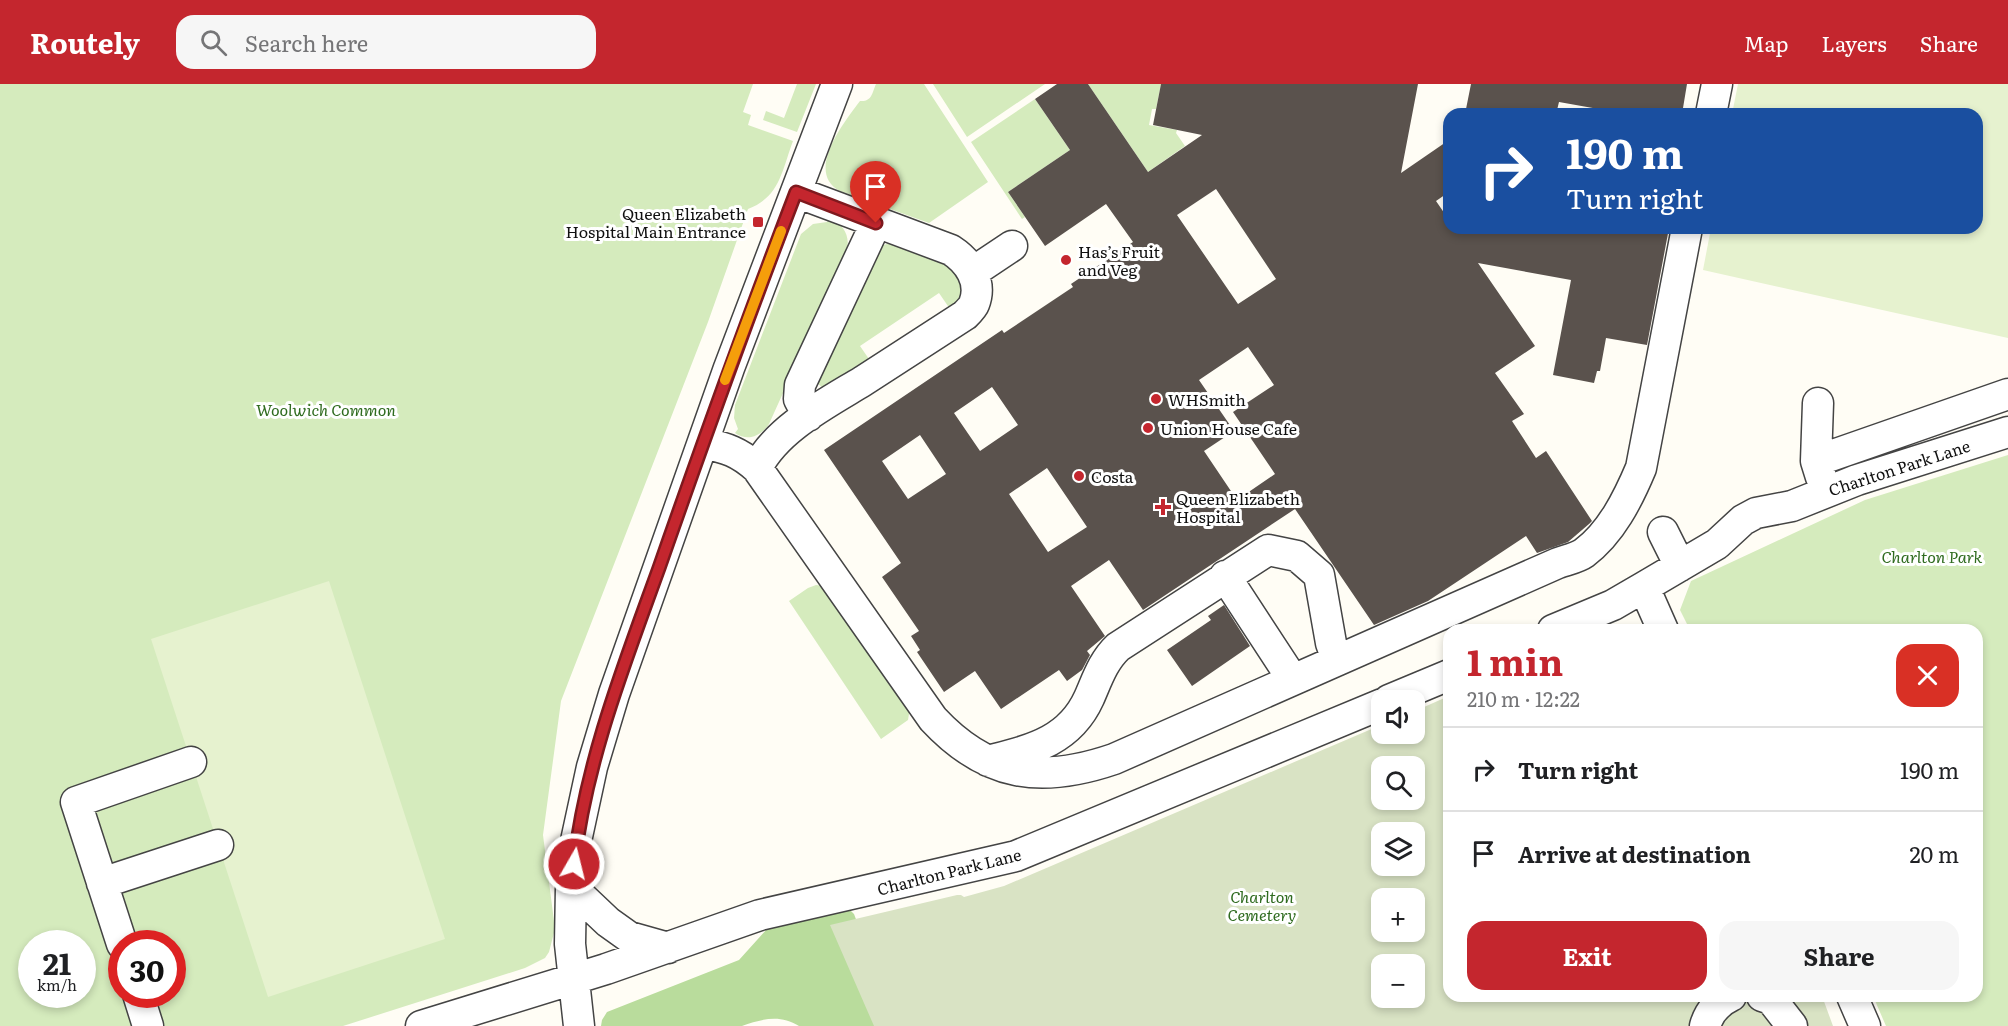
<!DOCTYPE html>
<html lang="en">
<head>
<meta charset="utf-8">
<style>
	:root { --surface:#fff; --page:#f6f6f6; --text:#202124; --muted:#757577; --line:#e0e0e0; --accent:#c4262e }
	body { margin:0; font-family:Literata,serif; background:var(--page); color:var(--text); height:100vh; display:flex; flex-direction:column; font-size:22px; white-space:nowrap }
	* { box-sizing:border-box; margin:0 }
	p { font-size:20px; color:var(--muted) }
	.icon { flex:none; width:33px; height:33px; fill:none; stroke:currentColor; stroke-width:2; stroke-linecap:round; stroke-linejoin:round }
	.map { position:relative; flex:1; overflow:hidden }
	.drawer { position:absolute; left:1443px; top:540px; width:540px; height:378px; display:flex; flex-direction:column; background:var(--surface); border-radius:18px; box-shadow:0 3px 9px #0003 }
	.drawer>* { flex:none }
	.top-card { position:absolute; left:1443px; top:24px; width:540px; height:126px; border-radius:18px; box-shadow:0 3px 9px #0003; background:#1a4fa0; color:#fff; overflow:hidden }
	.fabs { position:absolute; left:1371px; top:606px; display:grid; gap:12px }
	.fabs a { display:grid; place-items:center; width:54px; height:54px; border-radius:12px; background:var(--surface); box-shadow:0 3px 9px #0003; font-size:30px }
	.speed { position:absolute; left:18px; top:846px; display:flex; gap:12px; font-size:30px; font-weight:700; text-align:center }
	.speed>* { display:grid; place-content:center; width:78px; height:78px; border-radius:50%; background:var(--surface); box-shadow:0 3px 9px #0003; line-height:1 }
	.speed small { font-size:15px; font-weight:400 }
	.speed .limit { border:9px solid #d22; background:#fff; color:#111 }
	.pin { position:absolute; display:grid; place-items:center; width:51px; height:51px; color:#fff; margin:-62px -26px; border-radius:50% 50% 50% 0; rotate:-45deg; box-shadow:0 0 6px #0007 }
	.pin .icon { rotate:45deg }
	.me { position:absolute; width:66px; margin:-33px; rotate:8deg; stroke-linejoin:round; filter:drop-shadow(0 0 4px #0008) }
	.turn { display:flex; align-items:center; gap:21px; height:126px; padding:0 24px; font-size:27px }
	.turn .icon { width:78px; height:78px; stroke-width:2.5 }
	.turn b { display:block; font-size:42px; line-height:51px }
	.round { display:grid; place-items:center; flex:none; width:63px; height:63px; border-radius:18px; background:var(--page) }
	.overview { display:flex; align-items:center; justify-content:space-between; height:102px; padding:0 24px }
	h1 { font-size:36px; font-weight:700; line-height:45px; color:var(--accent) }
	.button { display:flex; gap:12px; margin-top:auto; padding:12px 24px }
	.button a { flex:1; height:69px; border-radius:18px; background:var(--accent); color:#fff; font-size:24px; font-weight:700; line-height:69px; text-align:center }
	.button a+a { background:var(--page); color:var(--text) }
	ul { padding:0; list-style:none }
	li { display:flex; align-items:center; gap:18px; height:84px; padding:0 24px; border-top:2px solid var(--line) }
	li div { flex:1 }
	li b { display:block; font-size:22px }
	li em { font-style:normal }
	header { display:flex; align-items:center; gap:36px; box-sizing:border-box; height:84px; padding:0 30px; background:var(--accent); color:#fff }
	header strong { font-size:28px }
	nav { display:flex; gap:33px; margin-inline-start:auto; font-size:21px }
	.search { width:420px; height:54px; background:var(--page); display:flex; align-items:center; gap:15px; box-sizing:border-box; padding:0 21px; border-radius:18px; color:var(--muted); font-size:22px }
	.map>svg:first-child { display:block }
</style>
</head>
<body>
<header>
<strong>Routely</strong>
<div class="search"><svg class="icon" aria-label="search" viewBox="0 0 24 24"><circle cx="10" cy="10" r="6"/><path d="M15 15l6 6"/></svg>Search here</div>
<nav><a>Map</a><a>Layers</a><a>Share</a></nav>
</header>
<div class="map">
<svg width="2008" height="942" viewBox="0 0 2008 942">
	<rect width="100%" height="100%" fill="#fffdf5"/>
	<!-- green -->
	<path fill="#d5ebbd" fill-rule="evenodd" d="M0,0h753l-10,28 8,3 -3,10 45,16c-11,29 -13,56 -45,68l-40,113 -147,379 -18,134 12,94 -6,23 -4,6 -20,10 -182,58h-343zM32,860h50v50h-50zM122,860h50v50h-50z
		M797,0h19l-19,48 -34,-12 3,-9 18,7z
		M876,0h48l64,98 -59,41 -89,-32c-36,-19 5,-70 20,-90 12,1 12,-8 16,-17z
		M933,0h112l-78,53z
		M1088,0h73l-5,25h-4l-3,16 28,5 -1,3 9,13 -37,26z
		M1035,15l35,51 -62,42 17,25 -3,2 -51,-77z
		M830,132c15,11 22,21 15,40l-76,168c-8,12 -21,18 -34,9l3,-4 -4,-11 1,-13 66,-171 12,-10 14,-2z
		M894,158c12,5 41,11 50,18 12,8 18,24 18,37l-12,12 -11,-16 -79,53 11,16 -47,27 -8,-7 64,-136z
		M2008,371v571h-122l-13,-30h104v-366h-287l-10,-20 11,-29 174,-81z
		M816,501l8,1 86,122 -2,12 -27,19 -92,-138 19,-13z"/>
	<!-- forest -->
	<path fill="#b9dc9c" d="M847,823l7,7 42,112h-97c-19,-12 -37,-7 -57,0h-141l1,-6 5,-8 132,-52 28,-31 20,-11z"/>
	<!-- cemetery -->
	<path fill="#d9e3c4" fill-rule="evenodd" d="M1449,612v300h373l11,30h-959l-44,-101 127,-30h4l3,2 40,-11 377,-161 1,9h32l1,-23zM1382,682h32v34h-32zM1382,748h32v34h-32zM1382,814h32v34h-32zM1382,880h32v34h-32z"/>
	<!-- pitch -->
	<path fill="#e6f2cf" d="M1738,0h270v254l-305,-68 8,-42h266v-114h-245z
		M329,497l116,358 -177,58 -117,-358z"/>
	<!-- building -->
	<path fill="#5a524d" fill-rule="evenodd" d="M1057,0h31l60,88 54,-37 -49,-10 8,-41h257l-17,89 48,-33v52l-13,9 13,19v8h220l-22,117 -41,-7 -6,33h-3l-3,12 -41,-8 18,-95 -93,-17 57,83 -40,27 29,41 -12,7 24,37 10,-7 46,70 -3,3 -21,18 -31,11 -11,-17 -98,65 -54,24 -79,-116 -152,101 -34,-50 -38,26 34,50 -18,15 3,4 -8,15 -15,11 -8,-11 -58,39 -26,-38 -31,21 -27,-40 3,-2 -9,-14 8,-5 -37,-54 19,-14 -77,-113 178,-120 2,3 69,-46 -2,-3 62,-42 -27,-38 -61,42 -37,-54 62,-42 -35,-51zM1216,105l60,90 -38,25 -61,-89zM1248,263l26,38 -41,27 42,62 -38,26 -33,-49 30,-20 -35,-51zM992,303l26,38 -38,26 -26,-38zM920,351l26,39 -38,25 -26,-38zM1047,384l40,59 -39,25 -39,-58z
		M1471,0h216l-5,30h-78v-4l-45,-8 -3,12h-91z
		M1224,521l26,41 -58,40 -25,-36 44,-30 -3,-4z"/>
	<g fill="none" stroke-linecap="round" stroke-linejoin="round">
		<!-- minor casing -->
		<g stroke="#444" stroke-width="33">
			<path id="minor" d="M1711,30l6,-30
				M973,188l39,-26
				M1818,319l-2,58 5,16
				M808,332l-9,-17 1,-14 76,-162
				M703,359c24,5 36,9 54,25l176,251c54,58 108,65 181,40l444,-196c8,-3 19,-5 26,-10 27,-20 44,-54 57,-85l46,-240
				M1816,377l192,-67
				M757,384c19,-39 70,-65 106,-87 34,-22 68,-44 102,-66 3,-3 8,-8 9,-11 9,-23 -6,-43 -23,-54l-155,-58
				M1663,448l17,34
				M1225,492l68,104
				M1644,503l19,43
				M1553,546l60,-25 31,-18 73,-43 26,-24 13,-7 36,-7 65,-26 151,-48
				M1389,616l60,-25
				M988,677c42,-11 81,-19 101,-63 8,-18 14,-37 29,-51l150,-97 29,6 22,19 12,68 6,17
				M102,799l116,-38
				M571,803l37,35 21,15 39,11
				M122,860l-46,-142 115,-40
				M138,910l10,32
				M1762,912l9,3 21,27
				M1852,912l13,30
				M421,942l185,-57 154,-54 256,-59 366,-152
				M579,942l-9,-82 1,-57 5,-46 16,-74 22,-73 115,-326 108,-284
				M1705,942c4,-14 13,-24 26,-30"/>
		</g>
		<!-- minor -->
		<use href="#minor" stroke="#fff" stroke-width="30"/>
	</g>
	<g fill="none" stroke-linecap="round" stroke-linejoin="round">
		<!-- route casing -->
		<g stroke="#7f191e" stroke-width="15">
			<path id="route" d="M574,780c12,-103 50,-199 85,-296 44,-126 89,-251 137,-376l80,31"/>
		</g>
		<!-- route -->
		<use href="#route" stroke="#c4262e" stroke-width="10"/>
		<!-- slow -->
		<path stroke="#f59e0b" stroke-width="10" d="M725,296l56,-149"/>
	</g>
	<!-- markers -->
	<g fill="#c4262e" stroke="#fff" stroke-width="2">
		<rect x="752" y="132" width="12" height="12" rx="3"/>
		<circle cx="1066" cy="176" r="6"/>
		<circle cx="1156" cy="315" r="6"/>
		<circle cx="1148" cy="344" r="6"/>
		<circle cx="1079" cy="392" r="6"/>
		<path d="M1160 414h6v6h6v6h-6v6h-6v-6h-6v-6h6z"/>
	</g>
	<g text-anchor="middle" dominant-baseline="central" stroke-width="6" stroke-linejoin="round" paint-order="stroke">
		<!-- poi labels -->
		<g font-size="16" fill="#111" stroke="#fff" text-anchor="start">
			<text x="746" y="129" text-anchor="end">Queen Elizabeth<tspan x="746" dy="18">Hospital Main Entrance</tspan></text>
			<text x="1078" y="167">Has’s Fruit<tspan x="1078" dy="18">and Veg</tspan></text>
			<text x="1168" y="315">WHSmith</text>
			<text x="1160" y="344">Union House Cafe</text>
			<text x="1091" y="392">Costa</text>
			<text x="1176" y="414">Queen Elizabeth<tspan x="1176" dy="18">Hospital</tspan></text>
		</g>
		<!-- park labels -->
		<g font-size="16" font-style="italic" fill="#2f6b1f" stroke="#fff">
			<text x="326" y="325">Woolwich Common</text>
			<text x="1932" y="472">Charlton Park</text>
			<text x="1262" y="812">Charlton<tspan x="1262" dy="18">Cemetery</tspan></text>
		</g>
		<!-- street labels -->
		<g font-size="16" fill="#111" stroke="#fff">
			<text transform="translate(1899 383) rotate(-18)">Charlton Park Lane</text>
			<text transform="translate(949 787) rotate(-14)">Charlton Park Lane</text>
		</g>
	</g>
</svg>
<div class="fabs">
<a><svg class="icon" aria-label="sound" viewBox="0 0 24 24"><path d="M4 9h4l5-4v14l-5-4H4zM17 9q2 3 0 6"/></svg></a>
<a><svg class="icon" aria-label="search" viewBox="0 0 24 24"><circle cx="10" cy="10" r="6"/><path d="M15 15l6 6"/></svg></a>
<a><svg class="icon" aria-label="layers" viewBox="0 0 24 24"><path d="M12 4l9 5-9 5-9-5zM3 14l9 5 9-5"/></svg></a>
<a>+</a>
<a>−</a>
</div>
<div class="speed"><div>21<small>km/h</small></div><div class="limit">30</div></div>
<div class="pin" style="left:876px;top:139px;background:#d93025"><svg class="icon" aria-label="arrive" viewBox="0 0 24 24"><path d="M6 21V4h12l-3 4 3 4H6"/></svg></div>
<svg class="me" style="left:574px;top:780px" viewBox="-20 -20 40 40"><circle r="17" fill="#c4262e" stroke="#fff" stroke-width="3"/><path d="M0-11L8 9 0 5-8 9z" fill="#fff"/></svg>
<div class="top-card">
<div class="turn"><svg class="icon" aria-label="right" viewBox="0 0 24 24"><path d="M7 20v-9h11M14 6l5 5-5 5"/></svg><div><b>190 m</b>Turn right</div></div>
</div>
<section class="drawer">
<div class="overview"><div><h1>1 min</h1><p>210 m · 12:22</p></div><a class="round" style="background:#d93025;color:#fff"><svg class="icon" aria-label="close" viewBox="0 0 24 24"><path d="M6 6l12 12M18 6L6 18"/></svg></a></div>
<ul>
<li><svg class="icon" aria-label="right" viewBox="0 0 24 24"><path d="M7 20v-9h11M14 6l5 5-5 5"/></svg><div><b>Turn right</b></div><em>190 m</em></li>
<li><svg class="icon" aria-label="arrive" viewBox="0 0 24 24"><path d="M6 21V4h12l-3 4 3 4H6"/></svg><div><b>Arrive at destination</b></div><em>20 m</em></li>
</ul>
<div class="button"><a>Exit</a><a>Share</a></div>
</section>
</div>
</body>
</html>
